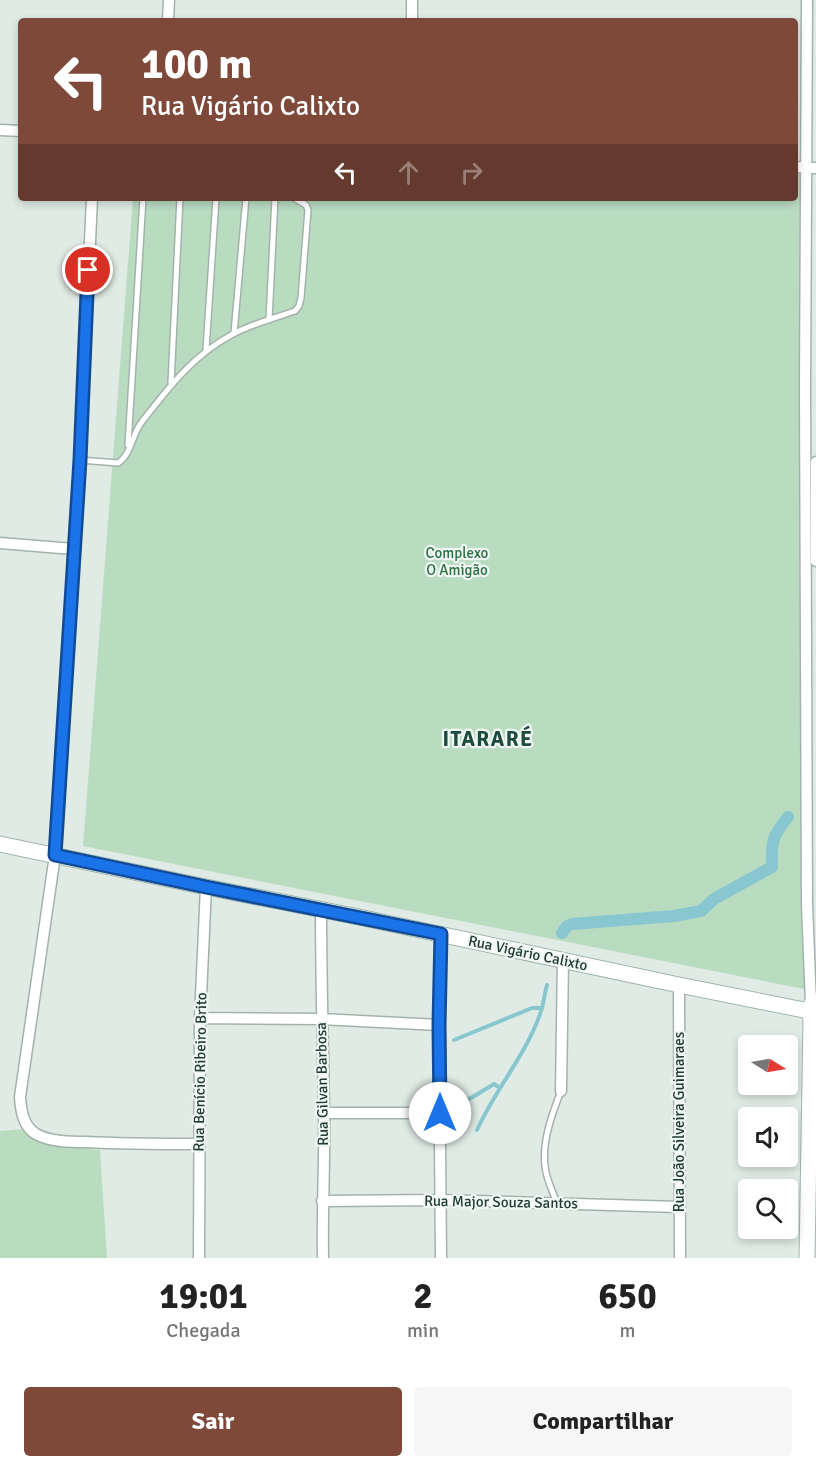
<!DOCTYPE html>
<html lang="pt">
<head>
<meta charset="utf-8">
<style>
	:root { --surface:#fff; --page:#f6f6f6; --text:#222; --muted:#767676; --accent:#7f493a }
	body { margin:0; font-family:Signika,sans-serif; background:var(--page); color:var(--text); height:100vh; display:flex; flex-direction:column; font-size:22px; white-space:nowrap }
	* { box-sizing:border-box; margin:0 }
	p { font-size:20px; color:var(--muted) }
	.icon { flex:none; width:33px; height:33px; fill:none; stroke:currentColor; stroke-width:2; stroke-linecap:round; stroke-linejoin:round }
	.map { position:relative; height:1258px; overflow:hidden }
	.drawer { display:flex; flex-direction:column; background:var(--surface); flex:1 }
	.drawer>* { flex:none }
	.banner { position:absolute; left:18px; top:18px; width:780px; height:183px; border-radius:6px; box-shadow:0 3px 9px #0003; background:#7f493a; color:#fff; overflow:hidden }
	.needle { width:39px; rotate:101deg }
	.buttons { position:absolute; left:738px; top:1035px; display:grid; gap:12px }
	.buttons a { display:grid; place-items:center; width:60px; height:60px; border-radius:6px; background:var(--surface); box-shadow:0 3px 9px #0003; font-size:30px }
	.pin { position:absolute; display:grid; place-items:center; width:51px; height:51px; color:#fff; margin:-26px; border:3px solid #fff; border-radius:50%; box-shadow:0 2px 6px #0007 }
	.me { position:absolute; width:66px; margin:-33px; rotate:0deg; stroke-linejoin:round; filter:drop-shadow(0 0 4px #0008) }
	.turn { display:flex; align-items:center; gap:21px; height:126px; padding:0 24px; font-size:27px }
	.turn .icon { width:78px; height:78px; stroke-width:2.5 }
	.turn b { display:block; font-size:42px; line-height:51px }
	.lanes { display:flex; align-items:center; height:57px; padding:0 24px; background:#0003; justify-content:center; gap:30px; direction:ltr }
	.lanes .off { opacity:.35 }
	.eta { display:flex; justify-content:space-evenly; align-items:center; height:102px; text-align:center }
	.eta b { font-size:36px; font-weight:700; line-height:42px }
	.button { display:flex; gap:12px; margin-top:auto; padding:12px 24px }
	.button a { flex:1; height:69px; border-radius:6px; background:var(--accent); color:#fff; font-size:24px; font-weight:700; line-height:69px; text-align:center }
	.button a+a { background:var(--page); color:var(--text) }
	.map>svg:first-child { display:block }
</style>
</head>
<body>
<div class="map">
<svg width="816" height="1258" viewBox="0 0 816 1258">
	<rect width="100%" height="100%" fill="#e0ebe5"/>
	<!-- green -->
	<path fill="#b9dcc1" d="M795,172l11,1 3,817 -726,-144 50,-648h662z
		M23,1129l10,10 21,5 46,6 7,108h-107v-127z"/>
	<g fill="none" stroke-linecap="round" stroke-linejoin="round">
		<!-- stream -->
		<path stroke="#88c7d0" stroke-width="4" d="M454,1040l78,-32h10
			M453,1107l18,-9 23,-14 6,4
			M477,1130c19,-42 52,-79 65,-122 2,-8 3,-16 5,-23"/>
		<!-- canal -->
		<path stroke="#88c7d0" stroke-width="12" d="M562,933l5,-7 5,-2 102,-8 27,-5 13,-12 58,-32c-1,-24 0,-31 16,-50"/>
		<!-- service casing -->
		<g stroke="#a3b3ac" stroke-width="8">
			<path id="service" d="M269,320l6,-122
				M234,333l12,-135
				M206,350l10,-152
				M171,383l9,-185
				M128,445l15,-247
				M80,460l38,3c13,-8 14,-28 23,-40 27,-35 52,-68 92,-89 19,-10 41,-16 62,-23l4,-5 2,-8 7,-88 -2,-5 -12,-7
				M557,1203c-4,-11 -11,-24 -12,-37 -3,-25 7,-52 16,-75"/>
		</g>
		<!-- minor casing -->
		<g stroke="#a3b3ac" stroke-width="13">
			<path id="minor" d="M807,0l-2,389 2,515 4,100
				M168,21l1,-21
				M412,21v-21
				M0,130l21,1
				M795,167l21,1
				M92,198l-12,262 -25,395 -35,242c1,14 3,29 16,37 14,8 35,8 51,8 37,2 75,2 112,2
				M816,462v99
				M0,543l73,6
				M321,910c0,67 2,134 3,201 1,49 -2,98 -1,147
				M441,934l-2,91 2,233
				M679,985l1,273
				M200,1018l121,1 118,6
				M561,1091l2,-131
				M324,1113h116
				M322,1201l119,-1 238,7
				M199,1258l1,-240 6,-131"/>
		</g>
		<!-- secondary casing -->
		<g stroke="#9fb6ad" stroke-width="17">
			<path id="secondary" d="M0,844l206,43 148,29 325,69 130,26
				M807,1258l4,-239c-3,-7 -3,-14 5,-18"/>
		</g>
		<!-- service -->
		<use href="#service" stroke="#fff" stroke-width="5"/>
		<!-- minor -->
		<use href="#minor" stroke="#fff" stroke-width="10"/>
		<!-- secondary -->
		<use href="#secondary" stroke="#fff" stroke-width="15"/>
	</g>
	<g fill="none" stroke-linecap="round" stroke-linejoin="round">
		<!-- route casing -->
		<g stroke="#114b97" stroke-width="15">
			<path id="route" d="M88,270l-8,190 -25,395 151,32 235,47 -2,91 1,88"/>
		</g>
		<!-- route -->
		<use href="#route" stroke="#1a73e8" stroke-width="10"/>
	</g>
	<g text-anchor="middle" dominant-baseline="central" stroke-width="4.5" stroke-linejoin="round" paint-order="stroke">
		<!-- park labels -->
		<g font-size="15" fill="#2c7144" stroke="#f0f7f3">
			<text x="457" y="553">Complexo<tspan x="457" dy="17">O Amigão</tspan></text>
		</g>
		<!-- street labels -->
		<g font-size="15" fill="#213b33" stroke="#f0f7f3">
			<text transform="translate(528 953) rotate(12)">Rua Vigário Calixto</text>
			<text transform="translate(200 1072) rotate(-89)">Rua Benício Ribeiro Brito</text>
			<text transform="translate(322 1084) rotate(-91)">Rua Gilvan Barbosa</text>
			<text transform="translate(679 1122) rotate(-90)">Rua João Silveira Guimaraes</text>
			<text transform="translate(501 1202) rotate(1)">Rua Major Souza Santos</text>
		</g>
		<!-- district labels -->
		<g font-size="21" font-weight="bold" letter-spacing="1.5" fill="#1d4c3f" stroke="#f0f7f3">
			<text x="488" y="739">ITARARÉ</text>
		</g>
	</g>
</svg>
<div class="buttons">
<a><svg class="needle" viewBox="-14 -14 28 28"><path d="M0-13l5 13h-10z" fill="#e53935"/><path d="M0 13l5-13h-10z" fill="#767676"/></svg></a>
<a><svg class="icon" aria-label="sound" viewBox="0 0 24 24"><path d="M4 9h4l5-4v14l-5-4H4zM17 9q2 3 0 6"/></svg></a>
<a><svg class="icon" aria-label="search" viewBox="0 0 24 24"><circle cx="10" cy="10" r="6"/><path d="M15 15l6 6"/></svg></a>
</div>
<div class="pin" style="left:88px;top:270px;background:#d93025"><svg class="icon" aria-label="arrive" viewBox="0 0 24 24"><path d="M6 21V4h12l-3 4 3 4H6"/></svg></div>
<svg class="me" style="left:440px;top:1113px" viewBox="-20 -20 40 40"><circle r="19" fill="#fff"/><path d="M0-13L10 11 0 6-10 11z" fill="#1a73e8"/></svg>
<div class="banner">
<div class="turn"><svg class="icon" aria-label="left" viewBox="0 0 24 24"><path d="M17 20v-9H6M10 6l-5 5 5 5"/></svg><div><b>100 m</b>Rua Vigário Calixto</div></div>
<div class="lanes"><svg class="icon" aria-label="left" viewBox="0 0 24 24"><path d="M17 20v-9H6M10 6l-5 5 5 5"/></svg><svg class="icon off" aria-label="ahead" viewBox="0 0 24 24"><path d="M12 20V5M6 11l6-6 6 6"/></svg><svg class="icon off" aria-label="right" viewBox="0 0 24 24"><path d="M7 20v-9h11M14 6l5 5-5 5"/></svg></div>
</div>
</div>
<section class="drawer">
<div class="eta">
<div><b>19:01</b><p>Chegada</p></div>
<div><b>2</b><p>min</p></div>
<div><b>650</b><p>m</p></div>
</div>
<div class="button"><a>Sair</a><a>Compartilhar</a></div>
</section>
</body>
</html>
